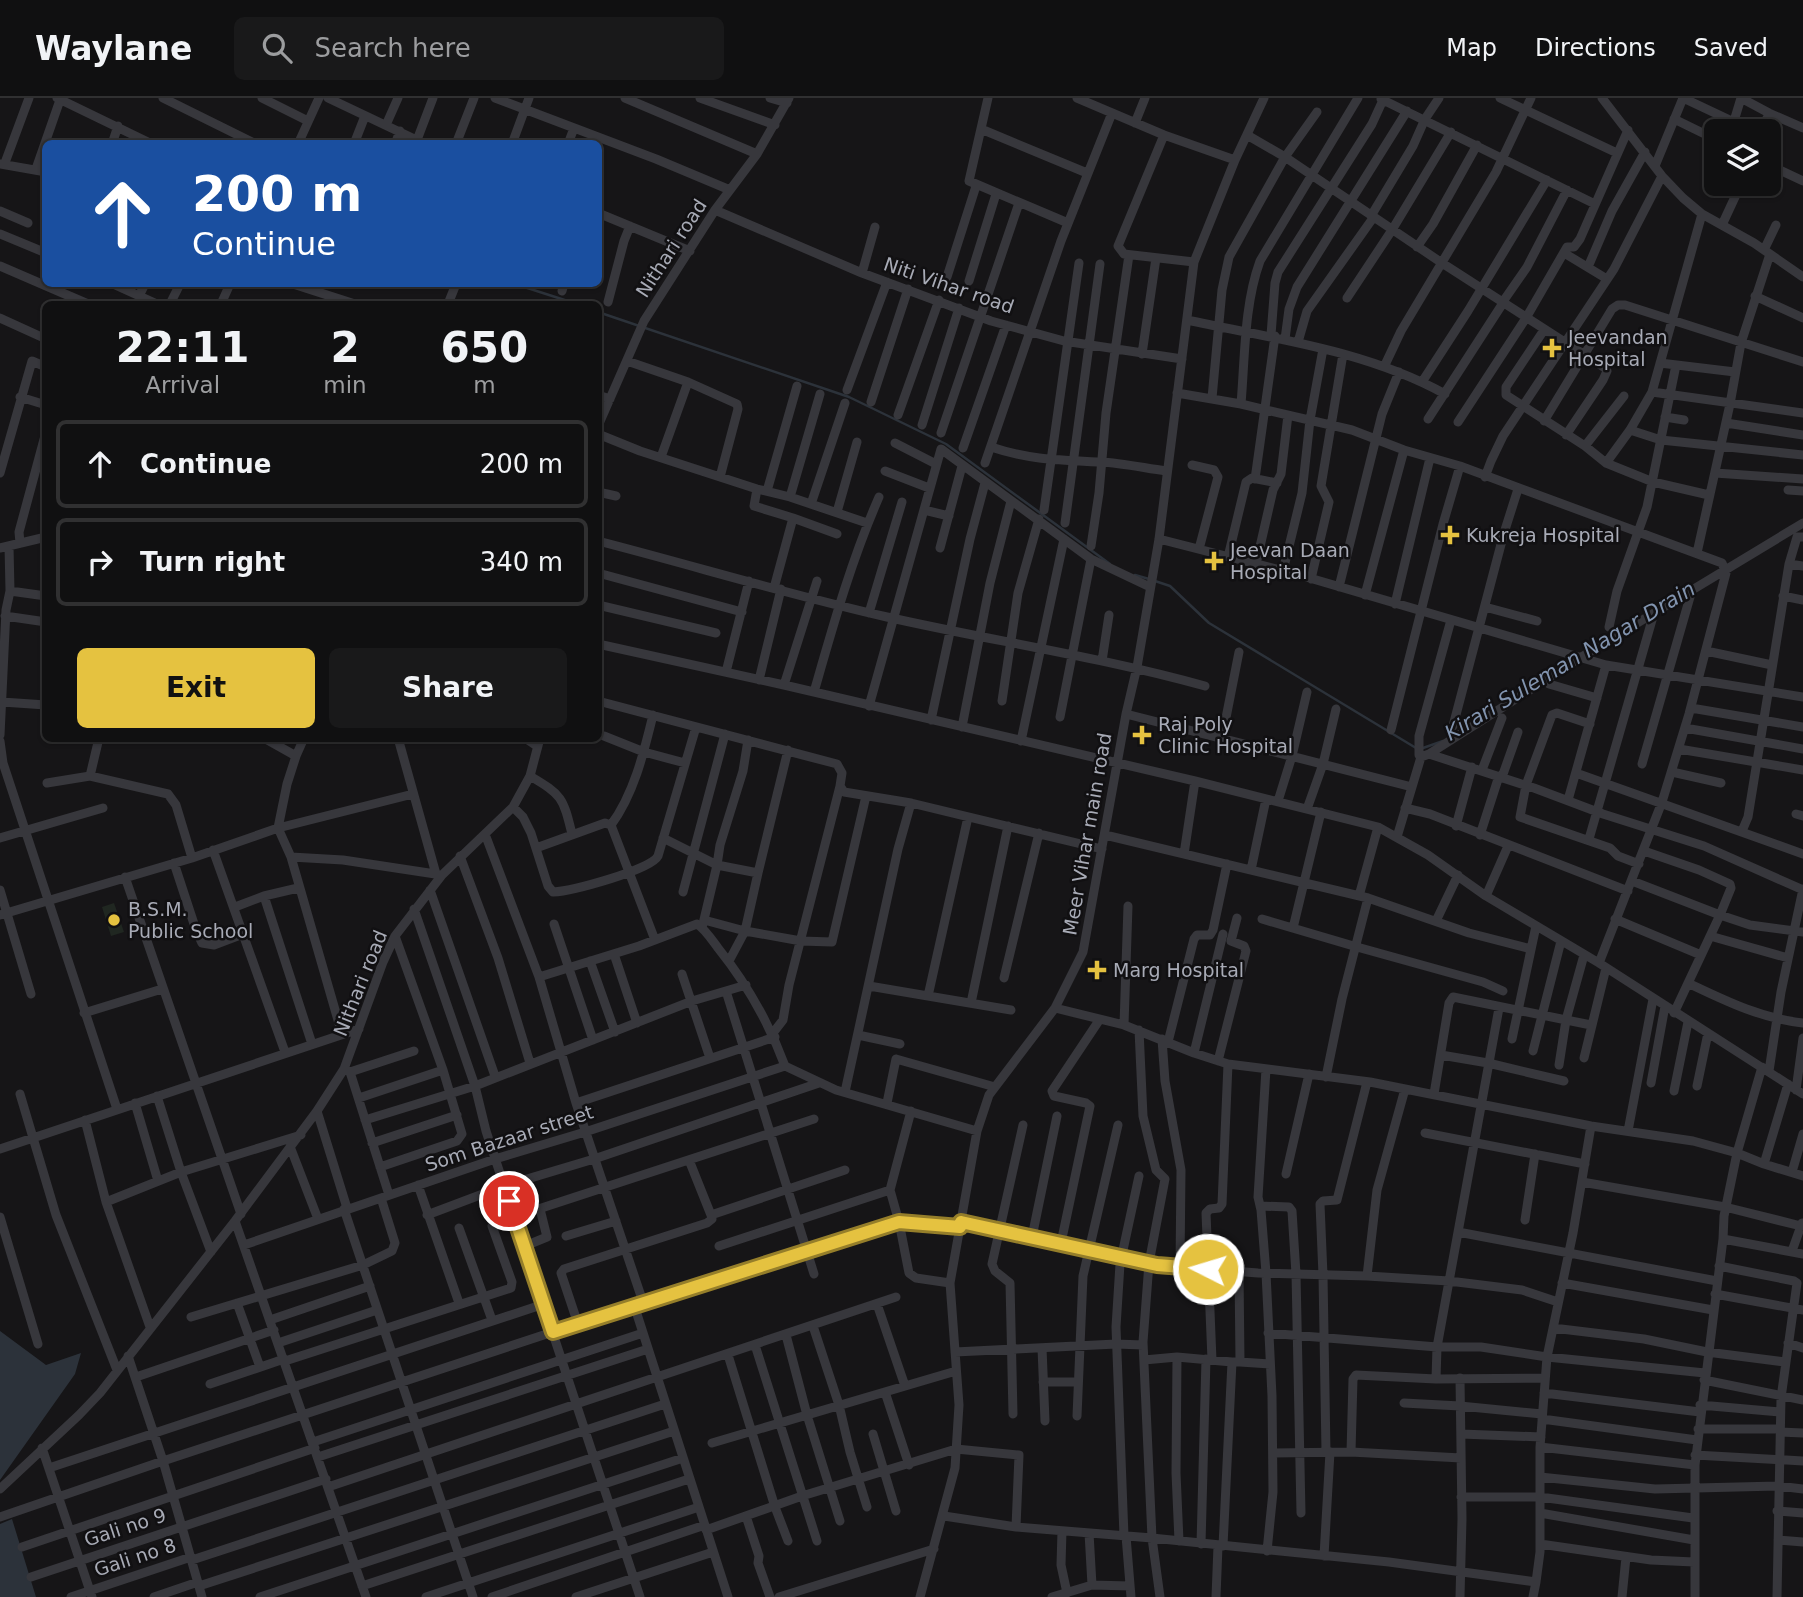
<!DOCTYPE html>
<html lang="en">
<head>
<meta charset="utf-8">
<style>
	:root { --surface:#101011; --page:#19191a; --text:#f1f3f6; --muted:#9c9d9f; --line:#303031; --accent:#e5c240 }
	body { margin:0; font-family:"DejaVu Sans",sans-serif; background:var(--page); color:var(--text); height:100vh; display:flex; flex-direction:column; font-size:26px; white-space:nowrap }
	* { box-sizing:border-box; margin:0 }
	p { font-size:23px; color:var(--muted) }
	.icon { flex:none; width:38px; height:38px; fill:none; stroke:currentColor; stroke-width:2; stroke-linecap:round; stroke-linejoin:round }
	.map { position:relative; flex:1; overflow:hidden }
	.side { position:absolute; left:42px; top:203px; width:560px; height:441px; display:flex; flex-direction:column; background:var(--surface); border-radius:10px; box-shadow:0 2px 5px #0004,0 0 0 2px var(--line) }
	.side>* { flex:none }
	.banner { position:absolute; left:42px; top:42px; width:560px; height:147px; border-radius:10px; box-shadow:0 2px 5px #0004,0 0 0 2px var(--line); background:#1a4fa0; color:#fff; overflow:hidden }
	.tools { position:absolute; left:1704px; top:21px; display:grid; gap:14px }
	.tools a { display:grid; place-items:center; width:77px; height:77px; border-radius:10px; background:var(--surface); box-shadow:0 2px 5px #0004,0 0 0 2px var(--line); font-size:35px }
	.pin { position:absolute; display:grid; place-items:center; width:60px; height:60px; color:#fff; margin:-30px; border:4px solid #fff; border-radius:50%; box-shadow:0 2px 7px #0007 }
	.me { position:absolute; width:77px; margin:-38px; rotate:275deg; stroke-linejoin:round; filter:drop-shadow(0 0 5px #0008) }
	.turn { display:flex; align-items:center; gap:24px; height:147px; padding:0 35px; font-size:32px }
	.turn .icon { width:91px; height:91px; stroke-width:2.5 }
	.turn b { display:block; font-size:49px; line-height:60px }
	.eta { display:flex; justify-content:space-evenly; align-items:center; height:119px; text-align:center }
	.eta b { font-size:42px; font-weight:800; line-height:49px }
	.action { display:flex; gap:14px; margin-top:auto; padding:14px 35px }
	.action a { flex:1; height:80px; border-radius:10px; background:var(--accent); color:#111; font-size:28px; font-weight:800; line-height:80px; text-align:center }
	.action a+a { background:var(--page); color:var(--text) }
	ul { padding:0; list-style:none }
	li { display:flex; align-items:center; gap:21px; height:88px; margin:0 14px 10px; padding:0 21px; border:4px solid var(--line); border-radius:10px }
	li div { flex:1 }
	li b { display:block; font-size:26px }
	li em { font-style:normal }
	header { display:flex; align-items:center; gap:42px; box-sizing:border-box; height:98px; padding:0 35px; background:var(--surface); border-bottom:2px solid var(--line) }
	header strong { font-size:33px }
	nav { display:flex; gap:38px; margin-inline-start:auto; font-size:24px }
	.search { width:490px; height:63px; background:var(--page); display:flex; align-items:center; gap:18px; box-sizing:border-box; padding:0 24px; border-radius:10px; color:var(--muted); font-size:26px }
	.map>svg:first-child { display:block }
</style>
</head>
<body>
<header>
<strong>Waylane</strong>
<div class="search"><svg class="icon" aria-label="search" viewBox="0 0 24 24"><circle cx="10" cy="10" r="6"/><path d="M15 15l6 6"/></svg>Search here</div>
<nav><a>Map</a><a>Directions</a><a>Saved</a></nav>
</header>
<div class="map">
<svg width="1803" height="1499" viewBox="0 0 1803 1499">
	<rect width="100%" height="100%" fill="#161517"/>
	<!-- green -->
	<path fill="#202721" d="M114,805l10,29 -13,4 -9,-29z"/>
	<!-- water -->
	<path fill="#2c323a" d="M0,1233l46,34 35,-12 -6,21 -75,106z
		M12,1421l24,78h-36v-73z"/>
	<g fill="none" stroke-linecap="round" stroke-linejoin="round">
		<!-- stream -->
		<path stroke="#2c323a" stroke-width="2.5" d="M515,186l62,20
			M598,214l251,85 97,47 164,120
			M1135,477l14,4
			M1155,483l15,5 39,37 207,125
			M1522,592l50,-33
			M1423,650l20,-7"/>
		<!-- street -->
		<path stroke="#37373c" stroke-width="9" d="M57,0l95,46
			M163,0l93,46
			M262,0l46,23
			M328,0l97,46
			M495,0l161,61 74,31
			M625,0l132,56
			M700,0l75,27
			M770,0l17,5
			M988,0l-19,83 99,42
			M1077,0l87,37 71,25
			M1500,0l117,55
			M1602,0l60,78 21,22 19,16 52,29 49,34
			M1683,0l51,24
			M1741,0l28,15 34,15
			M1381,1l214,105
			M1674,21l43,21
			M1135,25l10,-25
			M386,27l12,-27
			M981,31l106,44
			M1731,33l10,-33
			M1762,33l7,-18
			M1164,37l-46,111 6,8 70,8
			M1247,37l38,22 157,106 163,105 2,3 -4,9 -37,55
			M417,42l16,-42
			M112,46l6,-18
			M298,46l21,-46
			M354,46l11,-28
			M395,46l5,-13
			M456,46l18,-46
			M512,46l17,-46
			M568,46l6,-16
			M6,62l23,-62
			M0,66l46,8
			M1769,67l34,16
			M37,68l23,-66
			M1655,68l28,-68
			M715,112l147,63 129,48 73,20 118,18
			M0,113l28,12
			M598,115l92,38
			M1371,118l42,-70 12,-27 14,-21
			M1722,127l19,-41
			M0,136l46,19
			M1417,149l16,-23 44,-79
			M1764,152l12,-25
			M1564,155l43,26
			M0,168l88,38
			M1588,169l24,-56 33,-59
			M862,175l13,-46
			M947,179l29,-91
			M969,183l27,-87
			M113,186l44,20
			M293,186l62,20
			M562,193l2,-7
			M139,198l6,-12
			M1755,198l48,22
			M1347,200l45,-68 59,-98
			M608,204l16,-61 6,-15
			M1502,205l25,-36 40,-77
			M170,206l10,-20
			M221,206l9,-20
			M448,206l8,-20
			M0,220l46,21
			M1187,222c87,19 178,30 258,74
			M1544,232l-38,57v8l79,51 21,17 47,19 56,13
			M1271,237l4,-52 3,-11 94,-148 11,-24
			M1285,241l4,-30 8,-22 110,-176
			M1298,244l9,-31 66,-93
			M1142,256l14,-96
			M627,263l61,21 49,22 1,5 -18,68
			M1660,265l75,9
			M1384,269l17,-36 95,-159 35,-74
			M1422,284l46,-71 79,-131
			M847,292l40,-108
			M1652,294l151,21
			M1177,295l64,11 111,26 52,20 56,16 262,97 4,10 -37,141 -27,88 -63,161
			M598,297l12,4
			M20,299l26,8
			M1212,300l10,-108 7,-33 56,-100 32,-45
			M871,304l37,-113
			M1241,306c4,-47 3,-99 19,-143l98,-163
			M898,317l41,-115
			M1665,319l19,3
			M1428,321l75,-116
			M1544,323l68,-112 6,-4h7l178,57
			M1458,324l68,-104 41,-71h7l6,-8 48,-109
			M1726,325l77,12
			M922,327l37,-117
			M598,328l46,-105 71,-111 42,-56 32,-56
			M1630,332l31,10 142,15
			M941,335l78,-230
			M598,336l42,17 117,38 33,8 77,26
			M895,345l41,21
			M1585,348l39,-50
			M991,349c39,13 69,13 109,15 22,1 44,6 66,9
			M963,350l43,-123
			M661,359l27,-75
			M985,365l76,-222 51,-128
			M1606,365l24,-33 22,-38 50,-178
			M1192,367l22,5 4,7 -19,72
			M885,373l44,17
			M0,375l32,-112 14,6
			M1715,375l88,6
			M1485,379l6,-16 12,-25 111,-167 48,-93
			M1255,381l20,-143
			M757,391l-3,17 39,12 -19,70
			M1788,392l15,1
			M767,393l30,-105
			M598,394l18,4
			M790,399l30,-103
			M811,406l34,-101
			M924,412l25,6
			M1044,412l35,-247
			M837,414l20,-70
			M793,420l44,16
			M1065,425l35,-259
			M1159,441l137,35 310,91 197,32
			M598,443c97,25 192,54 289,76 106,24 214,40 318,69
			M20,445l-1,-11 27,-100
			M1091,448l8,-53 7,-80 23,-158
			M0,450l46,-11
			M940,450l22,-82
			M1697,455l33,-149 11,-61 29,-89
			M1228,459l18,-75 6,-4 25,5
			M1256,466l17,-74 8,-16 7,-59
			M1789,466l14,2
			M1283,473l19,-78 8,-73 13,-71
			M598,475l144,39
			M1311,481l18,-77 -8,-16 22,-132
			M1339,489l43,-173 17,-42
			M10,493l36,5
			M1365,497l39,-145
			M1783,498l20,4
			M1395,506l35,-146
			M598,507l118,28
			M1485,509l52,14
			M869,515l33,-111
			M5,518l41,6
			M1609,529l8,-36 30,-84 29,-142
			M598,546l186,41 411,96 183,46 50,28 58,41 113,67 204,131
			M1706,553l66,14
			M1102,563l7,-46
			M726,574l23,-91
			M759,582l22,-91
			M1549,586l48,14
			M784,587l33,-104
			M814,594c19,-66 37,-131 65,-195
			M598,603l239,63 5,9 -2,13 4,6 67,11 -13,46 -53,243
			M1002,603l16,-108 21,-74
			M2,604l44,3
			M869,608l72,-257 150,110 59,28
			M1691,610l112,19
			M1126,616l286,73
			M1060,619l31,-158
			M931,622l39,-181 15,-56
			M1590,626l-33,-11 -5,2 -26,70 -6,32 90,31 8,8 21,8
			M1453,628l51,-193 14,-44
			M962,629l28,-144 21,-82
			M1685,630l118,21
			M1391,632l52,-206 17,-58
			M0,637l6,-125 4,-19 -1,-45
			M604,638l40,16 41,11
			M264,640l32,18
			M304,640l-8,18 -9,28 -9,44 13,29 51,177
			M398,640l38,136
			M525,640l12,8
			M1222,640l17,-86
			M0,643l3,22 114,346
			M1021,643l43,-202
			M1679,651l124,21
			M1429,656l105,34 69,26 101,32 99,44
			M1419,657v-19l32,-116
			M1642,666l48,-167
			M1482,672l20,-52
			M1672,674l49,11
			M1576,675l227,81
			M90,678l9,-38
			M530,678c32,19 33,21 42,58
			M1502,679l16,-45
			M47,685l43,-7 78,18 8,11 16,53
			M1568,702l38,-135
			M1278,703l14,-45 15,-64
			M911,705l191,46
			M513,709l10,10 8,16 17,53 5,6c19,-1 98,-22 105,-36l38,-129
			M1405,710l25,6 198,77
			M1307,711l16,-45 13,-55
			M1796,716l7,2
			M611,727c23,-31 33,-73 42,-110
			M1456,728l16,-59
			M1742,733l6,-14 41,-253 8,-27h6
			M485,736l54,143 37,126 68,202 -9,3 93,289
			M1105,737l263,63 101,35 62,16
			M1480,737l19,-59
			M1397,739l24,-80 8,-3 162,-103 212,-128
			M0,740l103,-30
			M663,740l54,27 3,-20 23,-74 5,-31
			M1589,741l63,-219
			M536,750l69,-25 6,2 44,115
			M213,752l72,202
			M1644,753l55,19 31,14 1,4 -11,27 30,10 53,7
			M1184,756l11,-73
			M460,758l38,102 32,105
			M291,759l52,3 99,15
			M174,765l22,67 6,13 12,2 29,-11
			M1251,772l15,-71
			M125,779l116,337
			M1632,783l88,34 -46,98
			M0,792l31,104
			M430,792l65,186
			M683,794l42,-158
			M264,798l48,148
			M1359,798l19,-69
			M1486,798l22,-50
			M235,809l29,-11 34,-8
			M414,811l61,177 11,45 154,466
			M0,817l192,-57 86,-30 135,-34
			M1262,821l95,28
			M1615,821l86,36
			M704,822l41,11 13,-58
			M1436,823l22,-46
			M554,826l39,116
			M702,830l15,-63 41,8 30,-123
			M1293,830l28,-116
			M1710,838l78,22
			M1357,849l126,35 20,9
			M614,856l23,69
			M590,863l25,71
			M729,863l16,-30 56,10 31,1 34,-146
			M682,876l28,84
			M539,879l100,-31 58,-22c8,5 15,16 21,24 29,36 51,75 67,118
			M1004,880l35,-145
			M1688,885c38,18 72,35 115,40
			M869,888l59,10 40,-179
			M726,893l88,283
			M928,898l83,14
			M971,905l37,-177
			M1055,910l69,17 70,28 34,11 142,18 221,44 102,15 44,12 27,11 39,12
			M84,915l78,-24
			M1124,927l4,-119
			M1139,932l4,86 13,54 9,9 -16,84 -6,79 9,196 8,59
			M773,935l10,-13 6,-35 51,-199
			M858,937l42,9
			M1162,941l3,42 16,89 -1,97
			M1512,941l24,-113
			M1168,944l26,-103 3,-4h13l3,-5 14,-66
			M1533,953l28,-110
			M1194,955l29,-119
			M1441,957l47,8 76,18
			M1584,960l22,-90
			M1218,963l28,-110 -2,-5 -13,-5 6,-23
			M1559,967l7,-45 18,-65
			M785,968l51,24 141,41
			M344,971l6,3 39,123
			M1266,971l-8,128 3,13 5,63 6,123 1,96 -6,59
			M1769,973l12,-79 22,-103
			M350,974l64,-21
			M1326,979l16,-78 26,-101
			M1651,985l14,-77
			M1697,988l11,-53
			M1796,992l7,-52
			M1674,993l14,-69
			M20,996l36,121 61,155
			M1434,996l15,-91 4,-6 138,28
			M157,998l24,76 30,80
			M359,1000l84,-28
			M135,1005l23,78
			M576,1005l199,-66
			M887,1005l9,-44 99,28
			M317,1013l30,97
			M911,1013l-21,79 9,32 10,51 7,5 34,5
			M85,1022l21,82 75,-30 120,-37
			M365,1022l110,-34 217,-85 54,-16
			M1628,1033l25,-132
			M1425,1035l160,31
			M372,1045l85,-28
			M0,1051l359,-120
			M291,1051l27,70
			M689,1062l22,55
			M1764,1066l24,-80
			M380,1069l77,-26 5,-7 -19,-64 -48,-134
			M1792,1074l11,-38
			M1286,1076l23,-100
			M1582,1084l143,25 76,19
			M418,1087l41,118
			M106,1104l44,125
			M1260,1108l29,1 3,4 4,63 5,239
			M344,1111l129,388
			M427,1117l77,-29 90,-27 225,-76
			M0,1119l38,127
			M514,1119l300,-98
			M1525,1122l10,-66
			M235,1123l131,376
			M961,1124l196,43 101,8 109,3 82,5 73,9 36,12
			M459,1130l33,92
			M1458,1134l259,49
			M566,1138l50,-15
			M1032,1139l25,-121
			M1723,1141l80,15
			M1061,1145l29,-137 -4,-3 -32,-7 -2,-5 48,-72
			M244,1147l251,-86 90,-27 200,-66
			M525,1148l22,-9 -7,-28
			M719,1148l171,-56
			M1792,1153l10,-28
			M1719,1168l75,15 3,2 -16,115 -4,199
			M1367,1178l10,-86 28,-101
			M1562,1185l151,27
			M1715,1196l88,16
			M237,1205l23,64
			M877,1206l28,82
			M644,1207l255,-83 61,5
			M191,1219l172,-52 29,-14 3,-8 -14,-45
			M270,1222l100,-34
			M578,1226l-17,-51 3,-4 143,-46 5,-4 -1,-4 134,-45
			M813,1228l26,79 11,47 17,55
			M1553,1230l91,11 63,13 78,10
			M1268,1235l169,14h44l66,10 158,16
			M786,1237l21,80 33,106
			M278,1245l99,-33
			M1788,1245l15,5
			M755,1247l62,196
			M1042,1250l3,73
			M955,1254l161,-8 27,1
			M728,1257l47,152 13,34
			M128,1258l35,105 39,136
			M1177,1259l-1,116 3,68
			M1144,1262l33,-3 55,5
			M1212,1262l-6,-147 4,-4 9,-1 3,-4 6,-140
			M285,1263l226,-73 1,-6 -20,-56
			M1240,1264l30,2
			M136,1279l138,-47
			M1460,1280l2,141 -2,78
			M1436,1281l1,-32 62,-339
			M1704,1282l99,20
			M1043,1284h35
			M210,1286l74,-25
			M885,1294l24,73
			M1544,1295l156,19
			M1404,1305l56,3 82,8
			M1700,1307l80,7
			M1013,1316l-3,-131 -15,-12 -3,-7 31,-139
			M1077,1318l6,-140 35,-151
			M1542,1321l155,21
			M1698,1331h82
			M1780,1334l23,1
			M873,1336l23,77
			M1461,1336l80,3
			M313,1344l330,-109
			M712,1345l244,-72
			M1540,1349l155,18
			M42,1350l50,149
			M1326,1354l-3,-177 -3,-71 3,-3 14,-1 30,-118
			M1351,1354l2,-73 3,-4 80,4 109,-1
			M1273,1355l78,-1 110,6
			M1695,1357l108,6
			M318,1359l330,-108
			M49,1370l495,-164
			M1540,1379l115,12 123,-3 25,3
			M328,1389l568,-190
			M0,1391l79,-74 21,-22 135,-172 82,-110 27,-42 39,-107 12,-26 47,-61 71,-68 17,-31 10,-38
			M1461,1399h79l153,21
			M1777,1413l26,2
			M1540,1415l154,27
			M746,1418l13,40 -1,7 12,34
			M944,1418l72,11 136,11 237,24 147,20 4,-30v-105l7,-90 26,-124 18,-107
			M0,1419l163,-56 408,-135 64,-18
			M706,1432l96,-34 154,-47 63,6 -3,72
			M1062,1433l-1,34 6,28
			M1089,1435l3,52
			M1124,1438l-8,-209 4,-63 19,-88
			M1126,1438l5,61
			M1778,1442l25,2
			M1201,1446l5,-185
			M1540,1446l111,16 43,2
			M1223,1448l9,-184h8l-1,-91
			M22,1449l293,-99
			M1324,1458l6,-104
			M192,1462l473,-156
			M31,1479l295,-98
			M199,1488l475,-155
			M362,1488l327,-107
			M71,1499l120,-40
			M154,1499l44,-15
			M260,1499l423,-139
			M426,1499l273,-90
			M492,1499l213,-72
			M576,1499l137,-45
			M779,1499l155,-48
			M920,1499l35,-129 4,-63 -9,-122 27,-152 12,-36 66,-87 28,-56 43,-238 11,-47 22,-128 35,-277 41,-102 29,-62
			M1052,1499l40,-12 38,1
			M1216,1499l2,-51
			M1533,1499l3,-15
			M1622,1499l4,-40
			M1695,1499v-132l28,-226 1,-23 13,-63 25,-86"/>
	</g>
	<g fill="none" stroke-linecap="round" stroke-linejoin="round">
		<!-- route casing -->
		<g stroke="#957e2a" stroke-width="18">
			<path id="route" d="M509,1103l44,131 346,-110 61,5 1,-5 196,43 51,4"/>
		</g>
		<!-- route -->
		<use href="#route" stroke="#e5c240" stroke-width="12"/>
	</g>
	<!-- markers -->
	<g fill="#e5c240" stroke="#111012" stroke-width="2.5">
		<path d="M1548.5 239.5h7v7h7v7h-7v7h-7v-7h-7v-7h7z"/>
		<path d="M1446.5 426.5h7v7h7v7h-7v7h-7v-7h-7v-7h7z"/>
		<path d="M1210.5 452.5h7v7h7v7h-7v7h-7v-7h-7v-7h7z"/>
		<path d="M1138.5 626.5h7v7h7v7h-7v7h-7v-7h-7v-7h7z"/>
		<circle cx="114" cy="822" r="7"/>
		<path d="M1093.5 861.5h7v7h7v7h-7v7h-7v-7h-7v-7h7z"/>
	</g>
	<g text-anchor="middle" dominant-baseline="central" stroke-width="5" stroke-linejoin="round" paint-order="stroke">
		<!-- street labels -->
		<g font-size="19" fill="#a8abb6" stroke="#111012">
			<text transform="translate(671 150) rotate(-57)">Nithari road</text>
			<text transform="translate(949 187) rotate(19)">Niti Vihar road</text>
			<text transform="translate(1087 736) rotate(-80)">Meer Vihar main road</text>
			<text transform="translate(360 885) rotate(-68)">Nithari road</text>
			<text transform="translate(509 1040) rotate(-18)">Som Bazaar street</text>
			<text transform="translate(125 1429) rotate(-18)">Gali no 9</text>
			<text transform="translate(135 1459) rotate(-18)">Gali no 8</text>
		</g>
		<!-- poi labels -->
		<g font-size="19" fill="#a8abb6" stroke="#111012" text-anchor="start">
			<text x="1568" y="239">Jeevandan<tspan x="1568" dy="22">Hospital</tspan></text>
			<text x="1466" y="437">Kukreja Hospital</text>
			<text x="1230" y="452">Jeevan Daan<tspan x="1230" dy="22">Hospital</tspan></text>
			<text x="1158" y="626">Raj Poly<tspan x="1158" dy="22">Clinic Hospital</tspan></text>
			<text x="128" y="811">B.S.M.<tspan x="128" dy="22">Public School</tspan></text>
			<text x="1113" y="872">Marg Hospital</text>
		</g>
		<!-- water labels -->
		<g font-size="21" font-style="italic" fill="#8294af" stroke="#111012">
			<text transform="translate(1570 563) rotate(-31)">Kirari Suleman Nagar Drain</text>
		</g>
	</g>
</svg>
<div class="tools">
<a><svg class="icon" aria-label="layers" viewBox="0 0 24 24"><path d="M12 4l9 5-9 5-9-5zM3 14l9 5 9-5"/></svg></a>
</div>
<div class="pin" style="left:509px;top:1103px;background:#d93025"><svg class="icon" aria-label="arrive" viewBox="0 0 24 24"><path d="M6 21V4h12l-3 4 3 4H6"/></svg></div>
<svg class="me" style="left:1208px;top:1171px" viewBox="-20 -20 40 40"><circle r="17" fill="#e5c240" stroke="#fff" stroke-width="3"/><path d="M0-11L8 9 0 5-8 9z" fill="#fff"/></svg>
<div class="banner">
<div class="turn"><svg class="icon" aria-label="ahead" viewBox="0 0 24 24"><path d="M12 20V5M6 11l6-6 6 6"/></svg><div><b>200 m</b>Continue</div></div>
</div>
<section class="side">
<div class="eta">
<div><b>22:11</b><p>Arrival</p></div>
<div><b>2</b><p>min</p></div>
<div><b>650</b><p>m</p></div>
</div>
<ul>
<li><svg class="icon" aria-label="ahead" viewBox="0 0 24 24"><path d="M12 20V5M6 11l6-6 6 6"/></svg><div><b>Continue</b></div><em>200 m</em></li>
<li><svg class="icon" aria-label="right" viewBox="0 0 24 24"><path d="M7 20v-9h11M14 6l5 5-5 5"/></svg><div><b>Turn right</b></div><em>340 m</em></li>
</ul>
<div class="action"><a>Exit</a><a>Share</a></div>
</section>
</div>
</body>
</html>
